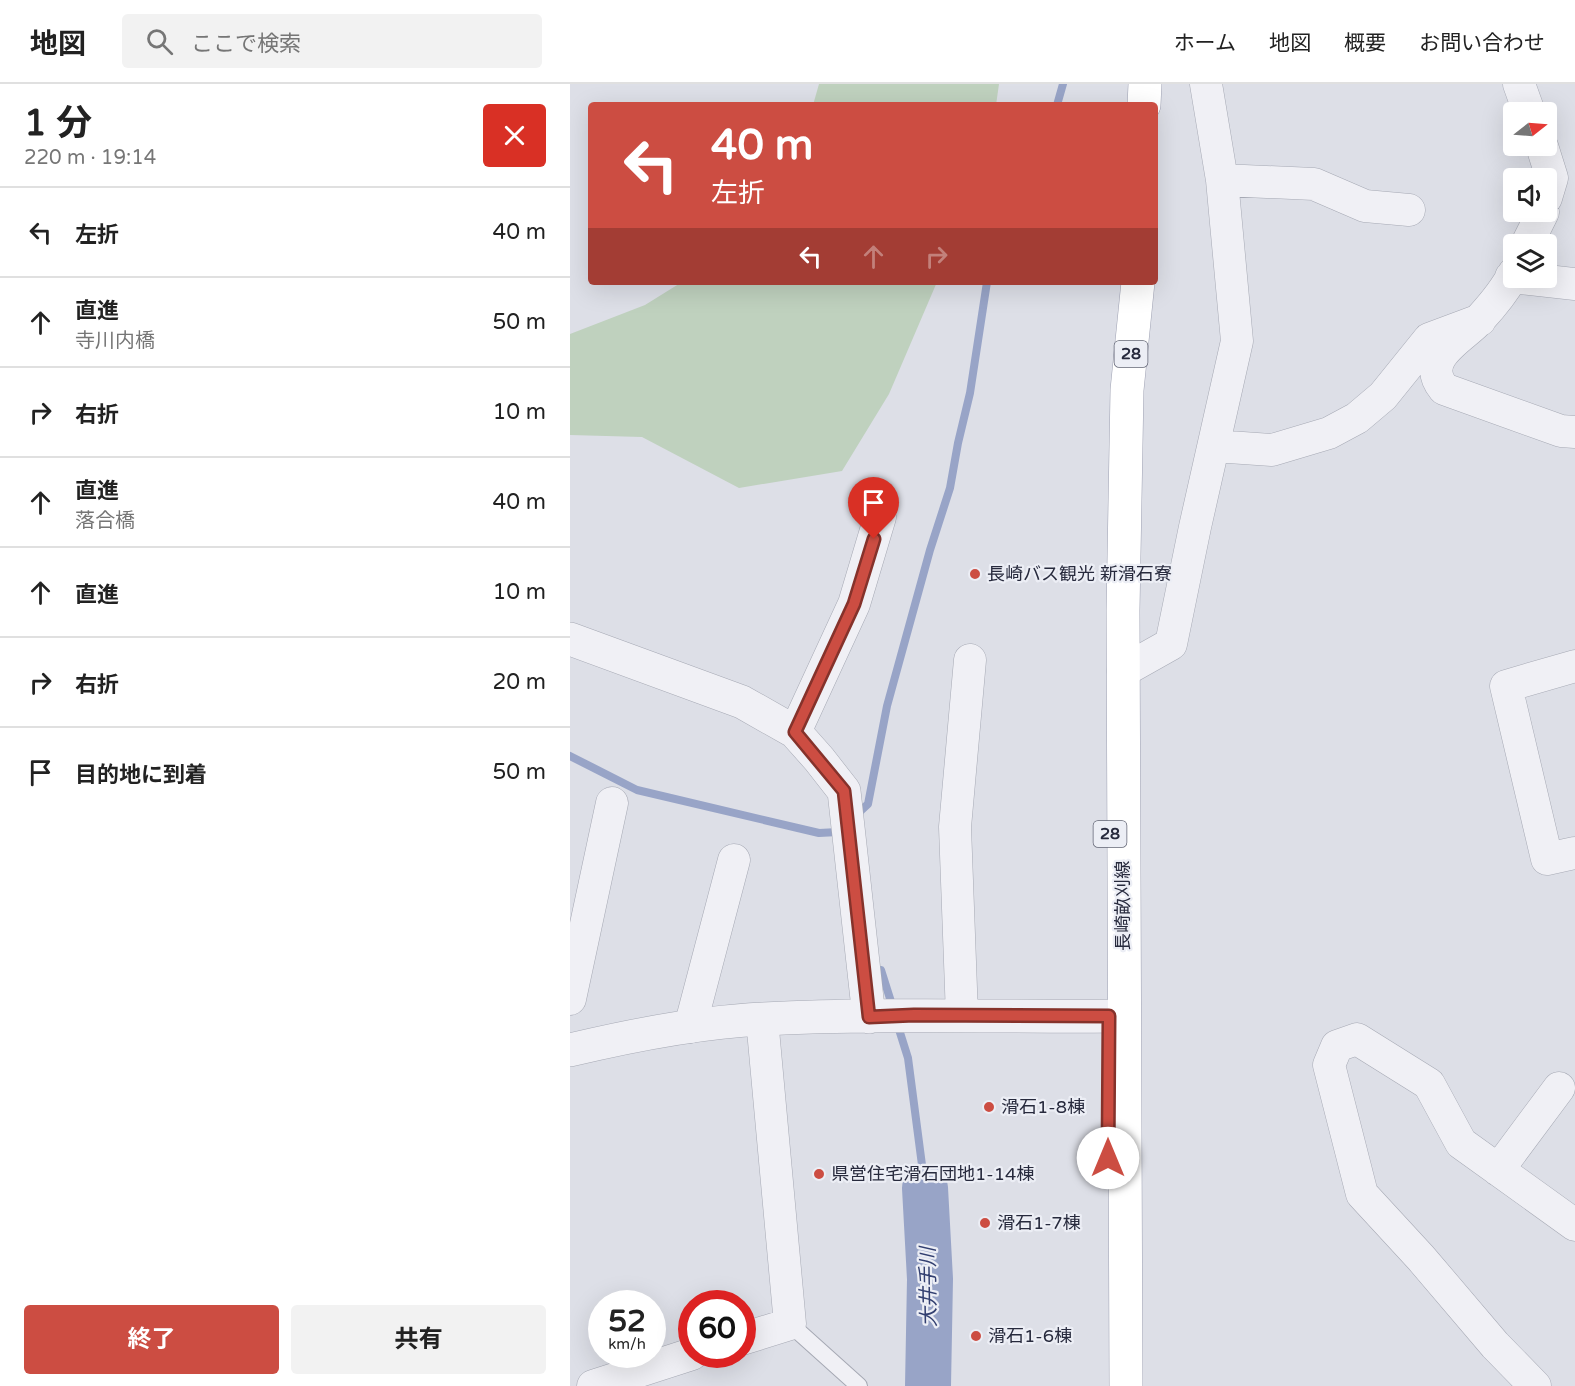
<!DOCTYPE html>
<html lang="ja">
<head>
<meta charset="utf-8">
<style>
	:root { --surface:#fff; --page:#f2f2f2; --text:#222; --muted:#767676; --line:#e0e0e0; --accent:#cc4d42 }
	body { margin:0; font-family:"Varela Round","Noto Sans JP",sans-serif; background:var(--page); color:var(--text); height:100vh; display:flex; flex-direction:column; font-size:22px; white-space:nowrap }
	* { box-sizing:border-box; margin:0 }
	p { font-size:20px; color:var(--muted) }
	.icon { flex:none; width:33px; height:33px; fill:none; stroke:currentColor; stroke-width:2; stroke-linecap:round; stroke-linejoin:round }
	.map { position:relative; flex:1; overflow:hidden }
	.panel { display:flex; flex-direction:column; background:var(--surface); width:570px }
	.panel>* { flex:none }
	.top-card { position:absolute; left:18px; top:18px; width:570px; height:183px; border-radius:6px; box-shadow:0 6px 24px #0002; background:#cc4d42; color:#fff; overflow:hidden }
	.needle { width:39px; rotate:73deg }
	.controls { position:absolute; left:933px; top:18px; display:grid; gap:12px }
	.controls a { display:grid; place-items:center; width:54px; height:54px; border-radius:6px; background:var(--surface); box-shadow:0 6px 24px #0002; font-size:30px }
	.speed { position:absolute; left:18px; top:1206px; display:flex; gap:12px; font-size:30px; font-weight:700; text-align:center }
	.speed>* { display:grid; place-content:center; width:78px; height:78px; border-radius:50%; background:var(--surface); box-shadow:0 6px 24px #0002; line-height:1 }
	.speed small { font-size:15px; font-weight:400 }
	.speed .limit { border:9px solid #d22; background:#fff; color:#111 }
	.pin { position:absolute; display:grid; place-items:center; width:51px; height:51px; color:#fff; margin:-62px -26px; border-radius:50% 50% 50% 0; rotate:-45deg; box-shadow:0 0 6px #0007 }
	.pin .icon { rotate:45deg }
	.me { position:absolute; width:66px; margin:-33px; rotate:0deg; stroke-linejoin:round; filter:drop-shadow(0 0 4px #0008) }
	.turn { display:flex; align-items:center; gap:21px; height:126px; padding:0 24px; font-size:27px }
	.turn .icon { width:78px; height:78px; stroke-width:2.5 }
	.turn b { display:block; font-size:42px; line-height:51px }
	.lanes { display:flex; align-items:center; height:57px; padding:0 24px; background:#0003; justify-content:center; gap:30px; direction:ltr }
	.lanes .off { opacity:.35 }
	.round { display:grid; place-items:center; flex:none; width:63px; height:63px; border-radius:6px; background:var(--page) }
	.summary { display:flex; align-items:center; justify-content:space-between; height:102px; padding:0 24px }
	h1 { font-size:36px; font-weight:700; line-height:45px }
	.action { display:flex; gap:12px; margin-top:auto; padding:12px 24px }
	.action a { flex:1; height:69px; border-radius:6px; background:var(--accent); color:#fff; font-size:24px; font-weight:700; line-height:69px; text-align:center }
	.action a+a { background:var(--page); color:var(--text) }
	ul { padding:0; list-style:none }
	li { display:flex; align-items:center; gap:18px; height:90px; padding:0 24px; border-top:2px solid var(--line) }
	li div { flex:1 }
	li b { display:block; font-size:22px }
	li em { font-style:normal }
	header { display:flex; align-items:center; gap:36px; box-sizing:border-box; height:84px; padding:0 30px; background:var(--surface); border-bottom:2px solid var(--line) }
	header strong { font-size:28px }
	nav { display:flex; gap:33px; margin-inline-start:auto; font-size:21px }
	.search { width:420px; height:54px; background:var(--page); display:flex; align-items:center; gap:15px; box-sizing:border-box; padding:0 21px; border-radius:6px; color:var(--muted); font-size:22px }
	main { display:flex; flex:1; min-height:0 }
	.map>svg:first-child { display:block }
</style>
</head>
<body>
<header>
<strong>地図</strong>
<div class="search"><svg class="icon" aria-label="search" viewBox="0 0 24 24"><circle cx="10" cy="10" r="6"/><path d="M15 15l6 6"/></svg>ここで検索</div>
<nav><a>ホーム</a><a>地図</a><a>概要</a><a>お問い合わせ</a></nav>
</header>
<main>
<section class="panel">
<div class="summary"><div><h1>1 分</h1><p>220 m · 19:14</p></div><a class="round" style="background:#d93025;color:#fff"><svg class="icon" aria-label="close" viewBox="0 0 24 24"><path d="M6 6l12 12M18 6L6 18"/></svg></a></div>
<ul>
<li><svg class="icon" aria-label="left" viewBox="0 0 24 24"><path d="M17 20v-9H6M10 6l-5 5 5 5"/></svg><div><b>左折</b></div><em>40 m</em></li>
<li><svg class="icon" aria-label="ahead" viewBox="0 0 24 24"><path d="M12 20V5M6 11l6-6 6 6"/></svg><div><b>直進</b><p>寺川内橋</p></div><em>50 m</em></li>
<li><svg class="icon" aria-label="right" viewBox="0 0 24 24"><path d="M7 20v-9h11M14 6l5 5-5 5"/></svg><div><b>右折</b></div><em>10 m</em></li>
<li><svg class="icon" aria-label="ahead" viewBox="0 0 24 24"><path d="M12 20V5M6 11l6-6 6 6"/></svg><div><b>直進</b><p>落合橋</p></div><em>40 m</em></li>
<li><svg class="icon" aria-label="ahead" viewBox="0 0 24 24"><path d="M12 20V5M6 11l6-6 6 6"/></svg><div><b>直進</b></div><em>10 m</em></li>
<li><svg class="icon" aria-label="right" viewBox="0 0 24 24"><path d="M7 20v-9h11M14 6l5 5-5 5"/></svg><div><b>右折</b></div><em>20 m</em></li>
<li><svg class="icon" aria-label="arrive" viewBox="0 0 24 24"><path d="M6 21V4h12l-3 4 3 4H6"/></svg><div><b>目的地に到着</b></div><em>50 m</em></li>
</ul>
<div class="action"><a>終了</a><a>共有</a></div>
</section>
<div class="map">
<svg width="1005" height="1302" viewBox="0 0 1005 1302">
	<rect width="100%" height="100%" fill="#dddfe7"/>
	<!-- green -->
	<path fill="#bfd1be" d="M249,0h180l-3,21h-183z
		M112,198h255l-48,112 -47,77 -103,17 -97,-51 -72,-2v-101l75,-29z"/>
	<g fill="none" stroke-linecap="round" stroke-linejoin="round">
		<!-- stream -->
		<path stroke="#98a4c7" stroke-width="8" d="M487,21l6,-21
			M0,672l67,34 182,43 19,-1 2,-2
			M285,732l13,-12 19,-98 43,-156 20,-62 8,-45 12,-50 17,-111
			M311,886l12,38
			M327,939l11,35 17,130"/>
		<!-- river -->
		<path stroke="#98a4c7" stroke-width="46" d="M355,1104l5,91 -2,107"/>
		<!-- service casing -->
		<g stroke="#a6a9b4" stroke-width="18">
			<path id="service" d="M220,1240l69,62"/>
		</g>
		<!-- minor casing -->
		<g stroke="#a6a9b4" stroke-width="33">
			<path id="minor" d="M949,0l10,28
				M972,62l10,32 -6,20
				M652,96l92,4 51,22 44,4
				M957,160l16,-32
				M944,189c-8,16 -22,33 -34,46 -18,20 -61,39 -36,70l117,42 14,1
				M941,193l64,7
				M644,362l58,4 57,-17 28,-15 26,-22 46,-57 51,-19
				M1005,582l-69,20 41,173 28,-6
				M553,587l48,-27 24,-117 42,-186 -15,-161 -16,-96
				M225,648l59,-128 26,-87
				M0,915l42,-196
				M392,932l-7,-189 15,-167
				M120,943l44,-167
				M928,1086l61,-82
				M172,1255l48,-15 -28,-305
				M23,1302l99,-32
				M965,1302l-40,-41 -74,-87 -59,-64 -33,-129 8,-19 20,-7 72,45 32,59 114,82"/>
		</g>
		<!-- tertiary casing -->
		<g stroke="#a6a9b4" stroke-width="34">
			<path id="tertiary" d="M0,555l172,63 53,30 24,27 25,32 25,226
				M0,966c63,-15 128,-28 193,-31 120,-6 240,-2 360,-3"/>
		</g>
		<!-- primary casing -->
		<g stroke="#9da0b2" stroke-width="34">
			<path id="primary" d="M574,21l1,-21
				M556,1302l-3,-775 4,-221 11,-108"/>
		</g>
		<!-- service -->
		<use href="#service" stroke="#f0f0f5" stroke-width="16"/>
		<!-- minor -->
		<use href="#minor" stroke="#f0f0f5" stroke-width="32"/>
		<!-- tertiary -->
		<use href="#tertiary" stroke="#f0f0f5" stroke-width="33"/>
		<!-- primary -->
		<use href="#primary" stroke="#fff" stroke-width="33"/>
	</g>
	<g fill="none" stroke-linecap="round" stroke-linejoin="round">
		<!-- route casing -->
		<g stroke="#85322b" stroke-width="15">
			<path id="route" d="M304,455l-20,65 -59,128 49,59 25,226 45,-2 195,1 -1,142"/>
		</g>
		<!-- route -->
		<use href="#route" stroke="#cc4d42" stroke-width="10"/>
	</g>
	<!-- markers -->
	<g fill="#cc4d42" stroke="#eceef5" stroke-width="2">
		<circle cx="405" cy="490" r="6"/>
		<circle cx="419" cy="1023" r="6"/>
		<circle cx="249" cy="1090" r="6"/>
		<circle cx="415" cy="1139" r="6"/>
		<circle cx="406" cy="1252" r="6"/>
	</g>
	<g text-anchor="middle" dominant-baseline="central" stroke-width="4.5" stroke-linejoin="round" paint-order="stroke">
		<!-- shield labels -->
		<g fill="#eceef5" stroke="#626574" stroke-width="1.5">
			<rect x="544.5" y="257" width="33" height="26" rx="4.5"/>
			<rect x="523.5" y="737" width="33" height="26" rx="4.5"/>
		</g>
		<g font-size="16" font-weight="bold" fill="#272a3d">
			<text x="561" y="270">28</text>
			<text x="540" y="750">28</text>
		</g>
		<!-- poi labels -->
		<g font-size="18" fill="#272a3d" stroke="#eceef5" text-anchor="start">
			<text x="417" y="490">長崎バス観光 新滑石寮</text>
			<text x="431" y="1023">滑石1-8棟</text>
			<text x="261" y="1090">県営住宅滑石団地1-14棟</text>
			<text x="427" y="1139">滑石1-7棟</text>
			<text x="418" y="1252">滑石1-6棟</text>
		</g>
		<!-- street labels -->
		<g font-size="18" fill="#272a3d" stroke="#eceef5">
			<text transform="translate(553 822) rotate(-90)">長崎畝刈線</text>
		</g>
		<!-- water labels -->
		<g font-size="20" font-style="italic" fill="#323f70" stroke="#eceef5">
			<text transform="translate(359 1203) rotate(-91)">大井手川</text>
		</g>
	</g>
</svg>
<div class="controls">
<a><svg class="needle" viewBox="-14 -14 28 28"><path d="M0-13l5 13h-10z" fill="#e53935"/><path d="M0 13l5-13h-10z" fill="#767676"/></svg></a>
<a><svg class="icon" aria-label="sound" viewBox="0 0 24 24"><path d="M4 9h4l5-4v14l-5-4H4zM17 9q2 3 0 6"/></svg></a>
<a><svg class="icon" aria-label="layers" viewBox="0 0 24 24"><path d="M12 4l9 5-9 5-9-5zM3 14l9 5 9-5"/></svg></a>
</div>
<div class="speed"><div>52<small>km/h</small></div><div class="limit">60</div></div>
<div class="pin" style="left:304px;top:455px;background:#d93025"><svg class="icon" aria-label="arrive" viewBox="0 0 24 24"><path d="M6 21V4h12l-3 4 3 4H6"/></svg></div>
<svg class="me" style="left:538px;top:1074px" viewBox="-20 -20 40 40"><circle r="19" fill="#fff"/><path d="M0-13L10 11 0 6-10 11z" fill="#cc4d42"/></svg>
<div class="top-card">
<div class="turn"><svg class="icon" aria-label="left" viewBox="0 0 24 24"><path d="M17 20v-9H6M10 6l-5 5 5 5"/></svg><div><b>40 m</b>左折</div></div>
<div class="lanes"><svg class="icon" aria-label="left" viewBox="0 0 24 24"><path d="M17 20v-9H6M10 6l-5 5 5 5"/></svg><svg class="icon off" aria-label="ahead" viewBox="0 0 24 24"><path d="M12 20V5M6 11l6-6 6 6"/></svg><svg class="icon off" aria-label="right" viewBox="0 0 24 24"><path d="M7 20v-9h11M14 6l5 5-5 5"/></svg></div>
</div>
</div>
</main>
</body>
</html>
